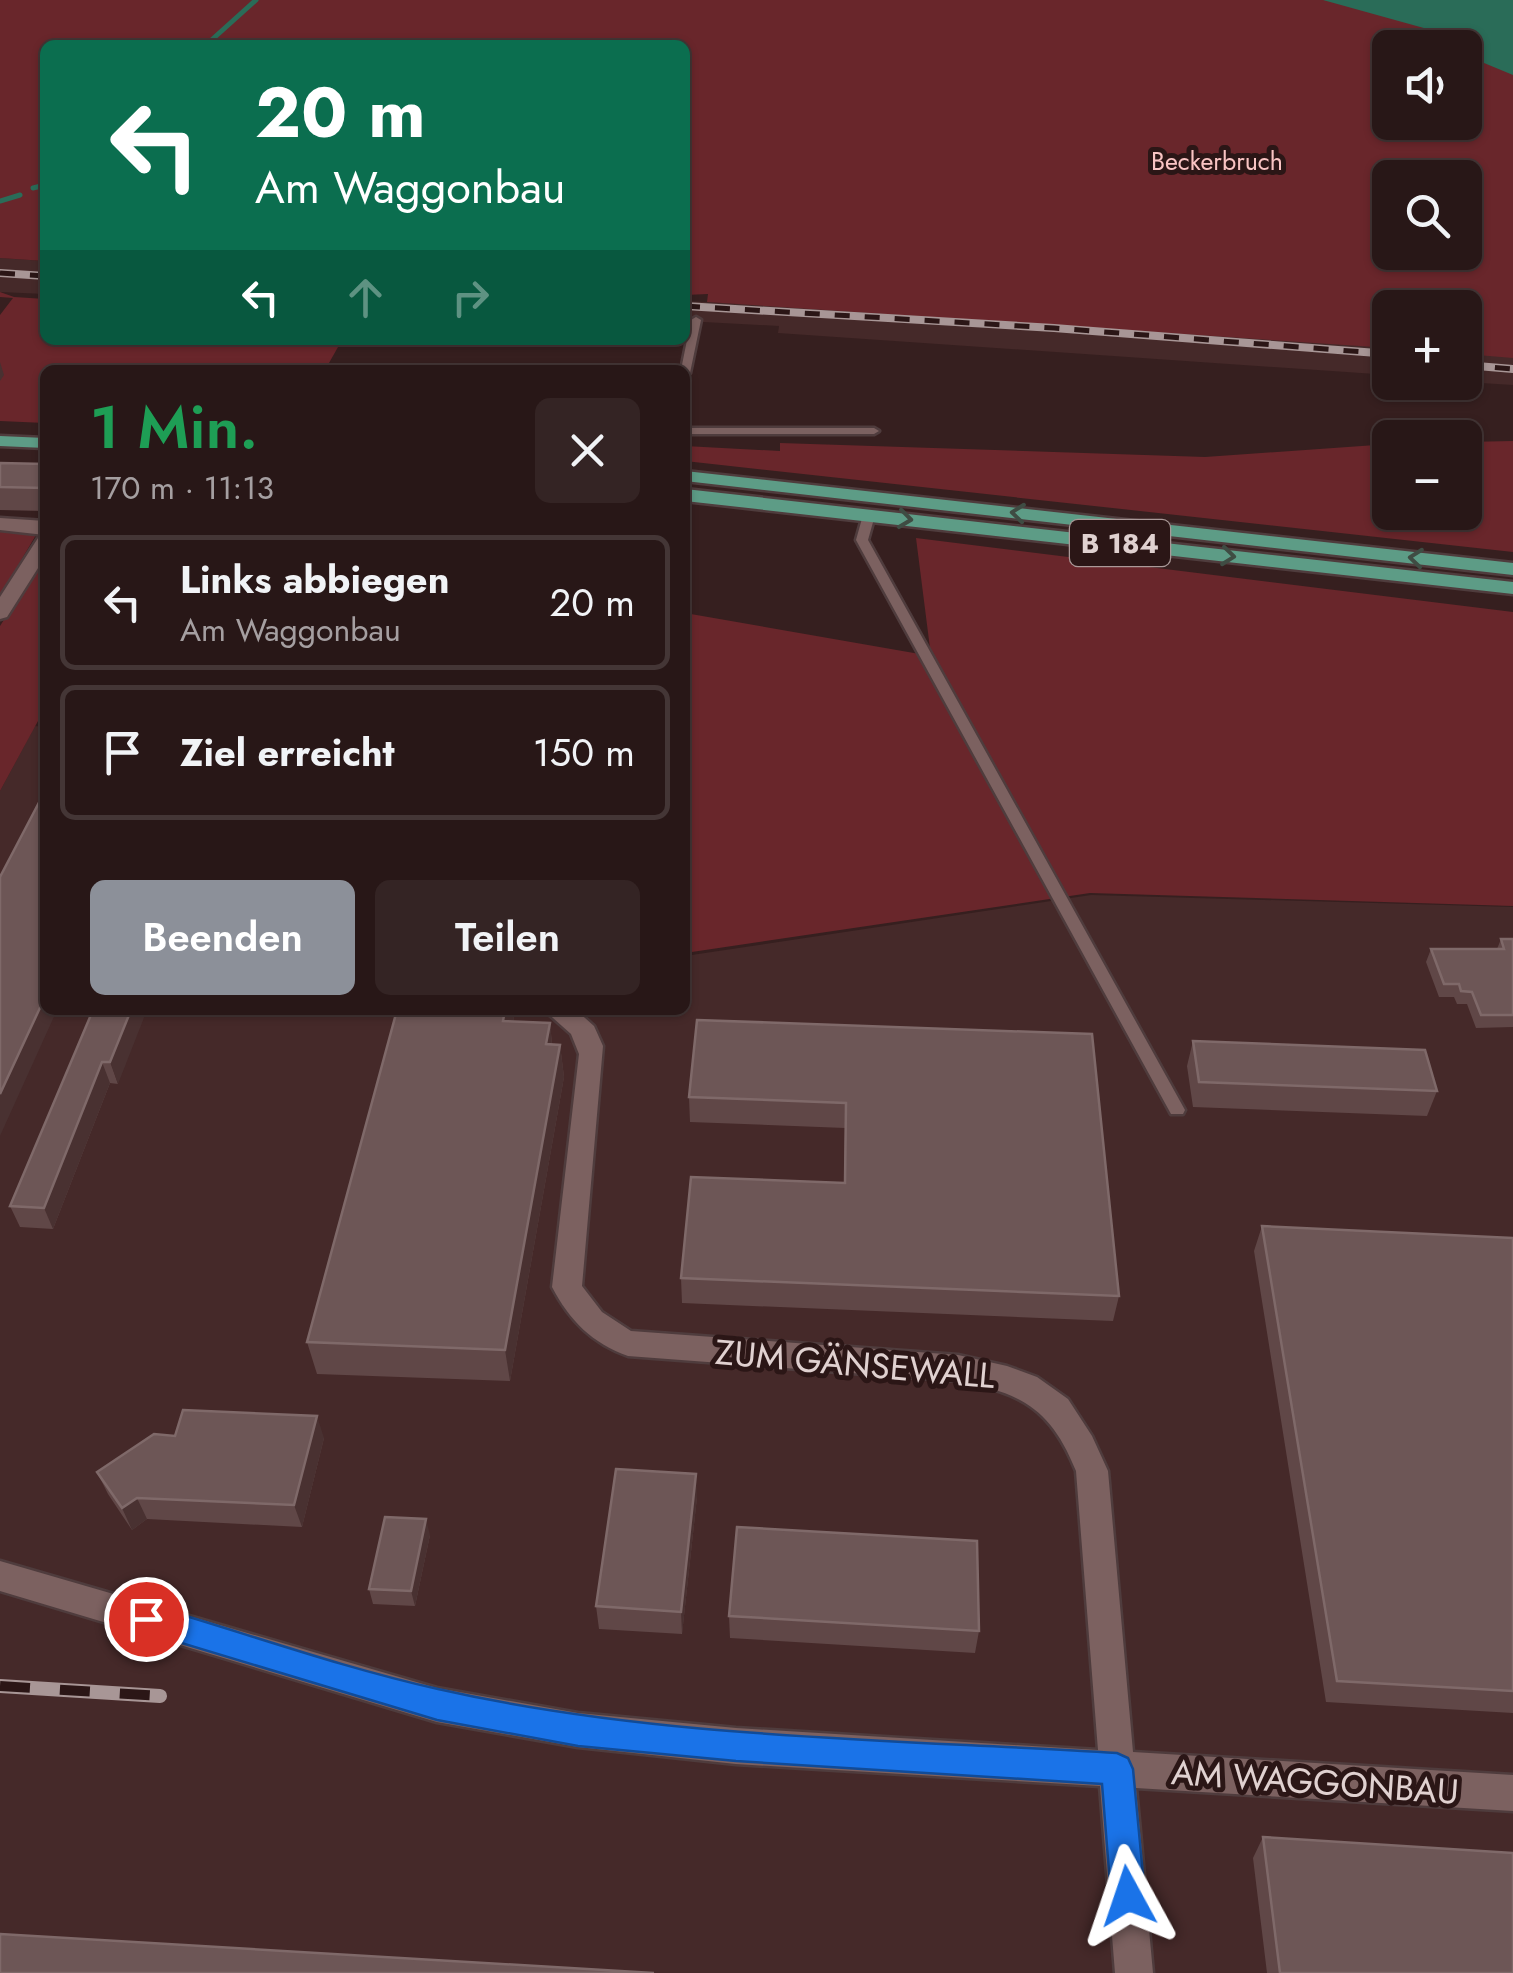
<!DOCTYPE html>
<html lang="de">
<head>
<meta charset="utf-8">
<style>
	:root { --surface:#281717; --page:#342424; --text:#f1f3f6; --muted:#a59fa1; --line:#443636; --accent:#8c9099 }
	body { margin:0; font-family:Jost,sans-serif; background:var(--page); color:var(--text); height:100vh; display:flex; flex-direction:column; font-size:38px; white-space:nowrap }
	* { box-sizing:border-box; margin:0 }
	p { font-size:32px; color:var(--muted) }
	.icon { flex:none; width:55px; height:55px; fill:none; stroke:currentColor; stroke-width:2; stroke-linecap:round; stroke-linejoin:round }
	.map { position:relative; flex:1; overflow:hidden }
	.panel { position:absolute; left:40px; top:365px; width:650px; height:650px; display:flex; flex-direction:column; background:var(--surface); border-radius:15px; box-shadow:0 2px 8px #0004,0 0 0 2px var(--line) }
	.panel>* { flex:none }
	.hud { position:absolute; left:40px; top:40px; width:650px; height:305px; border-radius:15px; box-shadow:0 2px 8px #0004,0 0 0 2px var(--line); background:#0b6e4f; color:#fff; overflow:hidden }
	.buttons { position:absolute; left:1372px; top:30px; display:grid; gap:20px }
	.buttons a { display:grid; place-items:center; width:110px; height:110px; border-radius:15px; background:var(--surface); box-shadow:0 2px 8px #0004,0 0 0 2px var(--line); font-size:50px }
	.pin { position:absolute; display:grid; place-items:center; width:85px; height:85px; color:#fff; margin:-42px; border:5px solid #fff; border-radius:50%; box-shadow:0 2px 10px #0007 }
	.me { position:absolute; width:110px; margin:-55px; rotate:355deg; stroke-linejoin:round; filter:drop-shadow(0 0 8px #0008) }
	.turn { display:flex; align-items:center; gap:35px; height:210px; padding:0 50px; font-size:45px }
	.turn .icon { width:130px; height:130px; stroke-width:2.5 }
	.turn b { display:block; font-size:70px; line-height:85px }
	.lanes { display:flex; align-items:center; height:95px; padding:0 50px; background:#0003; justify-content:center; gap:50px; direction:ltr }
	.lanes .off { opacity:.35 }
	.round { display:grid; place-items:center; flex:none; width:105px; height:105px; border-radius:15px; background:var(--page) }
	.summary { display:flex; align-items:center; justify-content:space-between; height:170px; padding:0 50px }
	h1 { font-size:60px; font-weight:600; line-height:75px; color:#1e9e55 }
	.primary-button { display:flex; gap:20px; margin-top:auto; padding:20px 50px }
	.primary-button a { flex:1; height:115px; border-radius:15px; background:var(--accent); color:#fff; font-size:40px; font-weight:600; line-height:115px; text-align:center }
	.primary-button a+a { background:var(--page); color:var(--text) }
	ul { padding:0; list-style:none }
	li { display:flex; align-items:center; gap:30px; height:135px; margin:0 20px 15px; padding:0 30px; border:5px solid var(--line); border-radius:15px }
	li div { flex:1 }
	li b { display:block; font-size:38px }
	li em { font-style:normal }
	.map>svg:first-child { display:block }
</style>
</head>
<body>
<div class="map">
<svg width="1513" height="1973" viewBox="0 0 1513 1973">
	<rect width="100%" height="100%" fill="#361f1f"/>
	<!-- built -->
	<path fill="#452929" d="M0,258l45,3v33l-45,-2z
		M685,301l705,35v39l-612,-42 1,-7 -94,-5z
		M1465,341l48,4v40l-48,-3z
		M35,726l10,1v283h640v-54l406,-61 422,12v1066h-1513v-1182z"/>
	<!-- green -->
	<path fill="#69262b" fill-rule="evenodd" d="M0,0h1513v358l-48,-4v-46h-75v40l-683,-46 1,-8 -23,1v-250h-640v216l-45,-3zM1390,48h75v74h-75zM1390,178h75v74h-75z
		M0,292l14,5 31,2v41h297l-17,30h-280v53l-45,-2v-106l13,-17 -13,-1z
		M1513,441v111l-828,-91v-15l95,5v-8l425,14 185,-13v68h75v-70z
		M0,528l32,3 4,4 -36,61z
		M916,538l597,74v294l-423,-13 -405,60v-340l246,43z
		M45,555v165l-7,1 -38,70v-165z"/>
	<!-- water -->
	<path fill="#2a6c58" d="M1323,0h190v75l-41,-17 -23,-23z"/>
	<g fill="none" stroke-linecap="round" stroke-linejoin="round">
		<!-- stream -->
		<path stroke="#2a6c58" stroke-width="5" d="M206,45l50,-45
			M33,188l12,-3
			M0,201l20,-6"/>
		<!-- service casing -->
		<g stroke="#4f3c3d" stroke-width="5">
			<path id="service" d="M696,317l5,3 -11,53 -5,3v-6h-4l10,-50z
				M685,428h189l5,3 -5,3h-189z
				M869,512l6,3 -7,25 317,570 -2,4h-12l-315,-574 7,-25z"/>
		</g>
		<!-- minor casing -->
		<g stroke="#4f3c3d" stroke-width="5">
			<path id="minor" d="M0,518l45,3v14l-45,-5z
				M45,536v21l-38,60 -7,2v-22l38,-59z
				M544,1010h32l18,16 9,20 -21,240 20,26 29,19 327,24 49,11 30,11 31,22 24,37 16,35 25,281 380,23v36l-377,-23 17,185h-38l-15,-187 -364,-22 -158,-17 -141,-25 -437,-131v-30l437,127 141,25 158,15 362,22 -22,-279c-25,-62 -54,-78 -118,-90l-330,-25c-36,-13 -58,-35 -76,-69l27,-233 -8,-20z"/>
		</g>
		<!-- primary casing -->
		<g stroke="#4f3c3d" stroke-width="5">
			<path id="primary" d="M0,436l45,2v10l-45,-2z
				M685,471l828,92v12l-828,-94z
				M685,489l828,93v12l-828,-93z"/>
		</g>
		<!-- service -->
		<use href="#service" fill="#7c6160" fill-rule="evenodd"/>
		<!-- minor -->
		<use href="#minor" fill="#7c6160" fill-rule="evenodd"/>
		<!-- primary -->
		<use href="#primary" fill="#5d9c86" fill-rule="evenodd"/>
		<!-- rail-far1 casing -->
		<g stroke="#a89696" stroke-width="8">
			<path id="rail-far1" d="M0,273l45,3
				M685,306l369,22 336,26
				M1465,365l48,4"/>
		</g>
		<!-- rail casing -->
		<g stroke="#a89696" stroke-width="14">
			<path id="rail" d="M0,1686l160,10"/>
		</g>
		<!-- rail-far1 -->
		<use href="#rail-far1" stroke="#2b1616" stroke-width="5" stroke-dasharray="15" stroke-linecap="butt"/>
		<!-- rail -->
		<use href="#rail" stroke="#2b1616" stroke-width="10" stroke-dasharray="30" stroke-linecap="butt"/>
	</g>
	<!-- wall -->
	<path fill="#604747" d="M0,463l45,1v47l-45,-1z
		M45,765v25l-5,-16z
		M1501,939h12v88l-37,1 -9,-24h-10l-3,-7h-15l-13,-35 5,-13h66z
		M93,1010l25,74 -8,-1 -57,146 -33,-2 -10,-21z
		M397,1010h116l1,12 36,1 2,21 8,1 4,32 -54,304 -193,-7 -10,-32z
		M1092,1034l27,262 -6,25 -431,-18 -1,-25 163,-95 1,-55 -155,-6 -1,-25z
		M1193,1041l244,50 -10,25 -234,-9 -6,-41z
		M1262,1226l251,12v475l-187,-11 -72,-451z
		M175,1436l149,2 -22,89 -155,-8 -15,11 -24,-36 -11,-22z
		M697,1497l-15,137 -83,-5 -3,-23z
		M430,1535l-15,71 -42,-2 -4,-15z
		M729,1616l250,15 -4,22 -245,-15z
		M1263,1837l250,136h-246l-14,-115z"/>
	<!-- shaded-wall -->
	<path fill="#493131" d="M0,362l4,13 -4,6z
		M45,997v13h12l-57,126v-42z
		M131,1010h16l-29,74 -8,-22z
		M505,1010h8l1,11 -7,33 -4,-33z
		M550,1023l3,33 -7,-12z
		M560,1045l4,32 -54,304 -5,-31z
		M102,1062l8,21 -57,146 -9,-21z
		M317,1416l7,22 -22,89 -8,-22z
		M696,1474l1,23 -15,137 -1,-22z
		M137,1498l10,21 -15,11 -10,-22z
		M426,1519l4,16 -15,71 -4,-15z"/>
	<!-- building -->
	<path fill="#6d5656" stroke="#7f6969" stroke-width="2.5" d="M0,463l45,1v24l-45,-1z
		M45,791v206l-45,97v-217z
		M1501,939h12v76h-32l-9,-23 -11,-1 -2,-7h-15l-13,-35h73z
		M93,1010h38l-21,52h-8l-58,146 -34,-2z
		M397,1010h108l-2,11 47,2 -4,21 14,1 -55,305 -198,-8z
		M697,1020l395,14 27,262 -438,-18 10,-101 154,6 1,-80 -157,-6z
		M1193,1041l232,9 12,41 -238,-9z
		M1262,1226l251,12v453l-176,-10z
		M183,1410l134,6 -23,89 -157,-7 -15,10 -25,-36 57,-38 21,2z
		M616,1469l80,5 -15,138 -85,-6z
		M385,1517l41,2 -15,72 -42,-2z
		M737,1527l240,14 2,90 -250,-15z
		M1263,1837l250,16v120h-233z
		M0,1934l654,39h-654z"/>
	<!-- one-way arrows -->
	<defs><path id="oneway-chevron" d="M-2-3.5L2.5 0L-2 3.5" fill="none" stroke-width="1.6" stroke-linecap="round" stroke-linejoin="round" transform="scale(2.5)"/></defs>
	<g stroke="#3f4c43">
		<use href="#oneway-chevron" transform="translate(1018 513) rotate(-174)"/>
		<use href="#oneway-chevron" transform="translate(905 519) rotate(7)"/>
		<use href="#oneway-chevron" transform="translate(1228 556) rotate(6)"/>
		<use href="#oneway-chevron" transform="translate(1416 558) rotate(-174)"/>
	</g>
	<!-- route -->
	<path fill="#1a73e8" stroke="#114b97" stroke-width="2.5" d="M146,1604c97,28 193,63 292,85 220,50 454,50 679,64l11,5 5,11 12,127 -5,12 -12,5 -12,-5 -5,-12 -9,-112 -366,-23 -158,-15 -141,-26 -302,-91 -4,-10 4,-10z"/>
	<g text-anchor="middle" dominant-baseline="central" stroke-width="10" stroke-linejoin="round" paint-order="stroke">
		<!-- far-park labels -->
		<g font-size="25" fill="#f9c4c3" stroke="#2b1616">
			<text x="1217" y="161">Beckerbruch</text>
		</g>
		<!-- shield labels -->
		<rect fill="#2b1616" stroke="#aa9998" stroke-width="2.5" x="1070" y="520" width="100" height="46" rx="8"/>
		<g font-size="28" font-weight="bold" fill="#e0d1d0">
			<text x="1120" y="543">B 184</text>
		</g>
		<!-- near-street labels -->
		<g font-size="35" fill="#e0d1d0" stroke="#2b1616">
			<text transform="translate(855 1364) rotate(5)">ZUM GÄNSEWALL</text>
			<text transform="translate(1315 1782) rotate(4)">AM WAGGONBAU</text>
		</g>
	</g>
</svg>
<div class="buttons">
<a><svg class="icon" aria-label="sound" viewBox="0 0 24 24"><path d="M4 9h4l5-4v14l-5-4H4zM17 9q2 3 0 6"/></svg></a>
<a><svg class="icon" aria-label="search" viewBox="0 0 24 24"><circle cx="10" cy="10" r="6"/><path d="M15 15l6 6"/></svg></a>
<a>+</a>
<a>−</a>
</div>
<div class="pin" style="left:146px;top:1619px;background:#d93025"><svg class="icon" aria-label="arrive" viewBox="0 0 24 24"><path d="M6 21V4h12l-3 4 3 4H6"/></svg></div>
<svg class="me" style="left:1128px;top:1896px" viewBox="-20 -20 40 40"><path d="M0-17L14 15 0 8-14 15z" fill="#1a73e8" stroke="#fff" stroke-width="4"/></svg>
<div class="hud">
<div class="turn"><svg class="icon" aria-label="left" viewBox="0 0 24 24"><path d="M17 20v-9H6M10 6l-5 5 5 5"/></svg><div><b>20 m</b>Am Waggonbau</div></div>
<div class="lanes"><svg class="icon" aria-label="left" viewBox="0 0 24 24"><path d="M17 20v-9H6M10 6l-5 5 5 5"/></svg><svg class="icon off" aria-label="ahead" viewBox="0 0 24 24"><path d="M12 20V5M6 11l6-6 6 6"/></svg><svg class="icon off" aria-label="right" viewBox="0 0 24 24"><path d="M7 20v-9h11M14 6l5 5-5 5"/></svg></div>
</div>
<section class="panel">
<div class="summary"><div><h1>1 Min.</h1><p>170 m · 11:13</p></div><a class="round"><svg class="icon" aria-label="close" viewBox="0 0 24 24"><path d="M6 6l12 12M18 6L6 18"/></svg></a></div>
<ul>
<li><svg class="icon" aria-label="left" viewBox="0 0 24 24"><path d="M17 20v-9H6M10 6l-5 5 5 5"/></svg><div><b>Links abbiegen</b><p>Am Waggonbau</p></div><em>20 m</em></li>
<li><svg class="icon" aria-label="arrive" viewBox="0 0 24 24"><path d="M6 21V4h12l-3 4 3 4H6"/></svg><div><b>Ziel erreicht</b></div><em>150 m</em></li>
</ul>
<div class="primary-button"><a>Beenden</a><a>Teilen</a></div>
</section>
</div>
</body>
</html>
